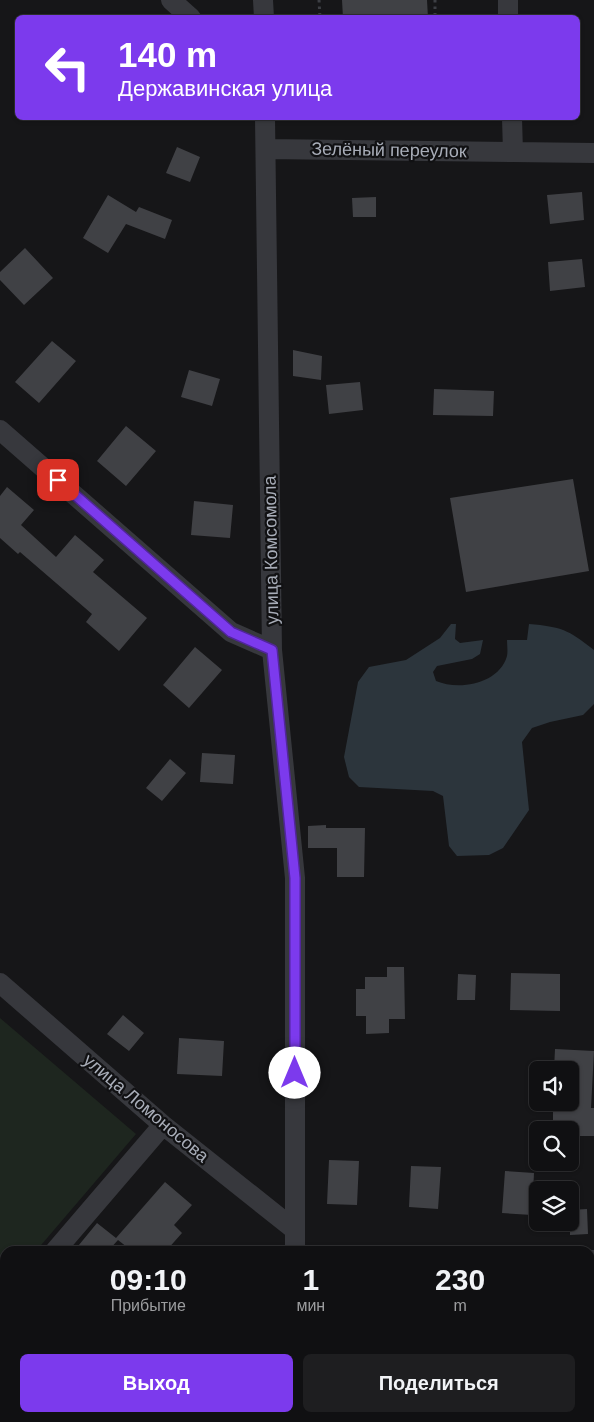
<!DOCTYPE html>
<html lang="ru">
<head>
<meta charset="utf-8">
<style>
	:root { --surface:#101012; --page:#1e1e20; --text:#f1f3f6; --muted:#9c9d9f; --line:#303032; --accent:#7c3aed }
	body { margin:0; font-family:Arial,sans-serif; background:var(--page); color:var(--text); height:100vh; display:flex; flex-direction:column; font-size:19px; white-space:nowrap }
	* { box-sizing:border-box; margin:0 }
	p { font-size:16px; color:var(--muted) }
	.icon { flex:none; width:28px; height:28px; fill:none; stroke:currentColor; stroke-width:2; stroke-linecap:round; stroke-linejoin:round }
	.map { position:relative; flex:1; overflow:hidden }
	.panel { position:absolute; left:0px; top:1246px; width:595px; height:176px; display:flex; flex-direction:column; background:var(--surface); border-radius:15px 15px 0 0; box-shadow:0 1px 4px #0004,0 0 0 1px var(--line) }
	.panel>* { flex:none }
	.top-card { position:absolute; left:15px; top:15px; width:565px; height:105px; border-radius:8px; box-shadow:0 1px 4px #0004,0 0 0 1px var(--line); background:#7c3aed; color:#fff; overflow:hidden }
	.fabs { position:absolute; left:529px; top:1061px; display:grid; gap:10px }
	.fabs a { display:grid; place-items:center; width:50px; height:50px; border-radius:8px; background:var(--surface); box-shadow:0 1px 4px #0004,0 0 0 1px var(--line); font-size:25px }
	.pin { position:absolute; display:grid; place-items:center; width:42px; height:42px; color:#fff; margin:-21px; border-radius:10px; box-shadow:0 2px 8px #0006 }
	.me { position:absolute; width:55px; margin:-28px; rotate:0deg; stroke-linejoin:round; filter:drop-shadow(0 0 4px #0008) }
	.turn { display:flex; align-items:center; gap:18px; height:105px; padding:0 20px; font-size:22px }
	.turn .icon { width:65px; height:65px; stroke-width:2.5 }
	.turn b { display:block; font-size:35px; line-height:42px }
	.eta { display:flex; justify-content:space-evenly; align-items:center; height:85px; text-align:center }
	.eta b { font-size:30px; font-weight:700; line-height:35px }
	.button { display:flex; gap:10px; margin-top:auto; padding:10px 20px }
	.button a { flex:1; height:58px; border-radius:8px; background:var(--accent); color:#fff; font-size:20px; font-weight:700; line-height:58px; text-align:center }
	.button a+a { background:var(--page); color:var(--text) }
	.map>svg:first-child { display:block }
</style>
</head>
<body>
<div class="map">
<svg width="594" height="1422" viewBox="0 0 594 1422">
	<rect width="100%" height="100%" fill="#161618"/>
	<!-- green -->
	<path fill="#1e261f" d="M0,1018l136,116 -100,117h-31v37l-5,5z
		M452,1418h108l34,2v2h-142z"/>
	<!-- water -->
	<path fill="#2c353c" d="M451,624h5l-1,15 5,4 23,-3 -3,14 -8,5 -35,7 -4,6 3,9c23,10 63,3 71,-25 1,-5 0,-11 0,-16h20l2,-16c33,3 38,5 65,26v54l-11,11 -33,7 -18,6 -10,14 7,68 -26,38 -14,7 -32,1 -8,-10 -6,-50 -10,-5 -74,-4 -10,-10 -5,-20 14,-75 11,-15 37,-7 34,-22z"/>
	<!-- building -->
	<path fill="#404145" d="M342,0h85l1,18h-85z
		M177,147l23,10 -10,25 -24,-9z
		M582,192l2,28 -34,4 -3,-29z
		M108,195l28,17 3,-5 33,13 -7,19 -39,-15 -18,29 -25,-15z
		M376,197v20h-23l-1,-19z
		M25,248l28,30 -29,27 -24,-25v-8z
		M582,259l3,28 -35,4 -2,-29z
		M52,341l24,20 -37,42 -24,-21z
		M293,350l29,6 -1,24 -28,-4z
		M189,370l31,9 -8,27 -31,-9z
		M360,382l3,28 -34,4 -3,-29z
		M434,389l60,2 -1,25 -60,-1z
		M126,426l30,25 -30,35 -29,-25z
		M573,479l16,92 -123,21 -16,-94z
		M7,487l27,23 -13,15 35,32 19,-22 29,25 -11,12 54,46 -28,33 -33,-29 6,-8 -72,-62 -2,2 -18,-16v-42z
		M194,501l39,4 -3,33 -39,-3z
		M195,647l27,23 -33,38 -26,-23z
		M202,753l33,2 -2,29 -33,-2z
		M170,759l16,14 -24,28 -16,-13z
		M326,825v3h39l-1,49h-27v-29h-29v-22z
		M387,967h17l1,52h-16v14l-23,1v-18h-10v-27h9v-12h22z
		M511,973l49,1v37l-50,-1z
		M458,974l18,1 -1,25h-18z
		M123,1015l21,18 -15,18 -22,-17z
		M179,1038l45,3 -2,35 -45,-2z
		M555,1049l39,2 -3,57h3v28h-24v-6h-17v-23l17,1v-38h-16z
		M329,1160l30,1 -2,44 -30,-1z
		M411,1166l30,1 -3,42 -29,-2z
		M505,1171l29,2 -2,42 -30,-2z
		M165,1182l27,23 -18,20 8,8 -16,18h-34l-14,-11 -10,11h-34l23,-28 19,15z
		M587,1209l1,25 -18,1v-25z"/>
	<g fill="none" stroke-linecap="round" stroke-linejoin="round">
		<!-- path -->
		<path stroke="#3d3f44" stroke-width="3" stroke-dasharray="2.5 4" stroke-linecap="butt" d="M319,0l1,18
			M435,0v18"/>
		<!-- minor -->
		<path stroke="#37383d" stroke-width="20" d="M171,0l20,18
			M263,0l1,18
			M508,0v18
			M265,118l7,532 23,228v373
			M512,118l1,34 81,1
			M266,149l247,3
			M0,430l231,202 41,18
			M0,983l163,142 132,105
			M55,1251l108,-126
			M590,1260h4
			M0,1316l5,-6
			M577,1418v4
			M295,1422v-4"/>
	</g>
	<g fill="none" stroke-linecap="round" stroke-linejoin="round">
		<!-- route casing -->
		<g stroke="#51269a" stroke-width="12">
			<path id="route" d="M58,480l173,152 41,18 23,228v195"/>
		</g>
		<!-- route -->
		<use href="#route" stroke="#7c3aed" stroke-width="9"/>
	</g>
	<g text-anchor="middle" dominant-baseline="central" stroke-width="4.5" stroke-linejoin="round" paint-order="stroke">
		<!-- street labels -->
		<g font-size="18" fill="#a8adb8" stroke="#111113">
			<text transform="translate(389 150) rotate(1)">Зелёный переулок</text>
			<text transform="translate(271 550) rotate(-91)">улица Комсомола</text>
			<text transform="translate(146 1108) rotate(40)">улица Ломоносова</text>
		</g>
	</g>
</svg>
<div class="fabs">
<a><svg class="icon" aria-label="sound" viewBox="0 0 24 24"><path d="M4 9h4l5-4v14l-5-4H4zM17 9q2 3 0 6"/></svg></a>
<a><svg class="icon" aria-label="search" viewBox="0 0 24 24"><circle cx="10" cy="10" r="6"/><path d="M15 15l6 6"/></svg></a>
<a><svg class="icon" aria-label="layers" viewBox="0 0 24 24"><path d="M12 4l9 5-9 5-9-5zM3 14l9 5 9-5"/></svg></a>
</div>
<div class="pin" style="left:58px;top:480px;background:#d93025"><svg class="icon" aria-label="arrive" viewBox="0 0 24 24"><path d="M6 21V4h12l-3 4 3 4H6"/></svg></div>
<svg class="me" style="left:295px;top:1073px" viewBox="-20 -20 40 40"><circle r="19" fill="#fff"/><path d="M0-13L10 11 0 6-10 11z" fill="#7c3aed"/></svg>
<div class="top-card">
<div class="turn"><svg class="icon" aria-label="left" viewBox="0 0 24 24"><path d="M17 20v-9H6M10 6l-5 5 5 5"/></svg><div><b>140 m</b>Державинская улица</div></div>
</div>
<section class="panel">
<div class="eta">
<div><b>09:10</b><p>Прибытие</p></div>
<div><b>1</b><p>мин</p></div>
<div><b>230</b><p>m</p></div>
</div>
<div class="button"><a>Выход</a><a>Поделиться</a></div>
</section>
</div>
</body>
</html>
